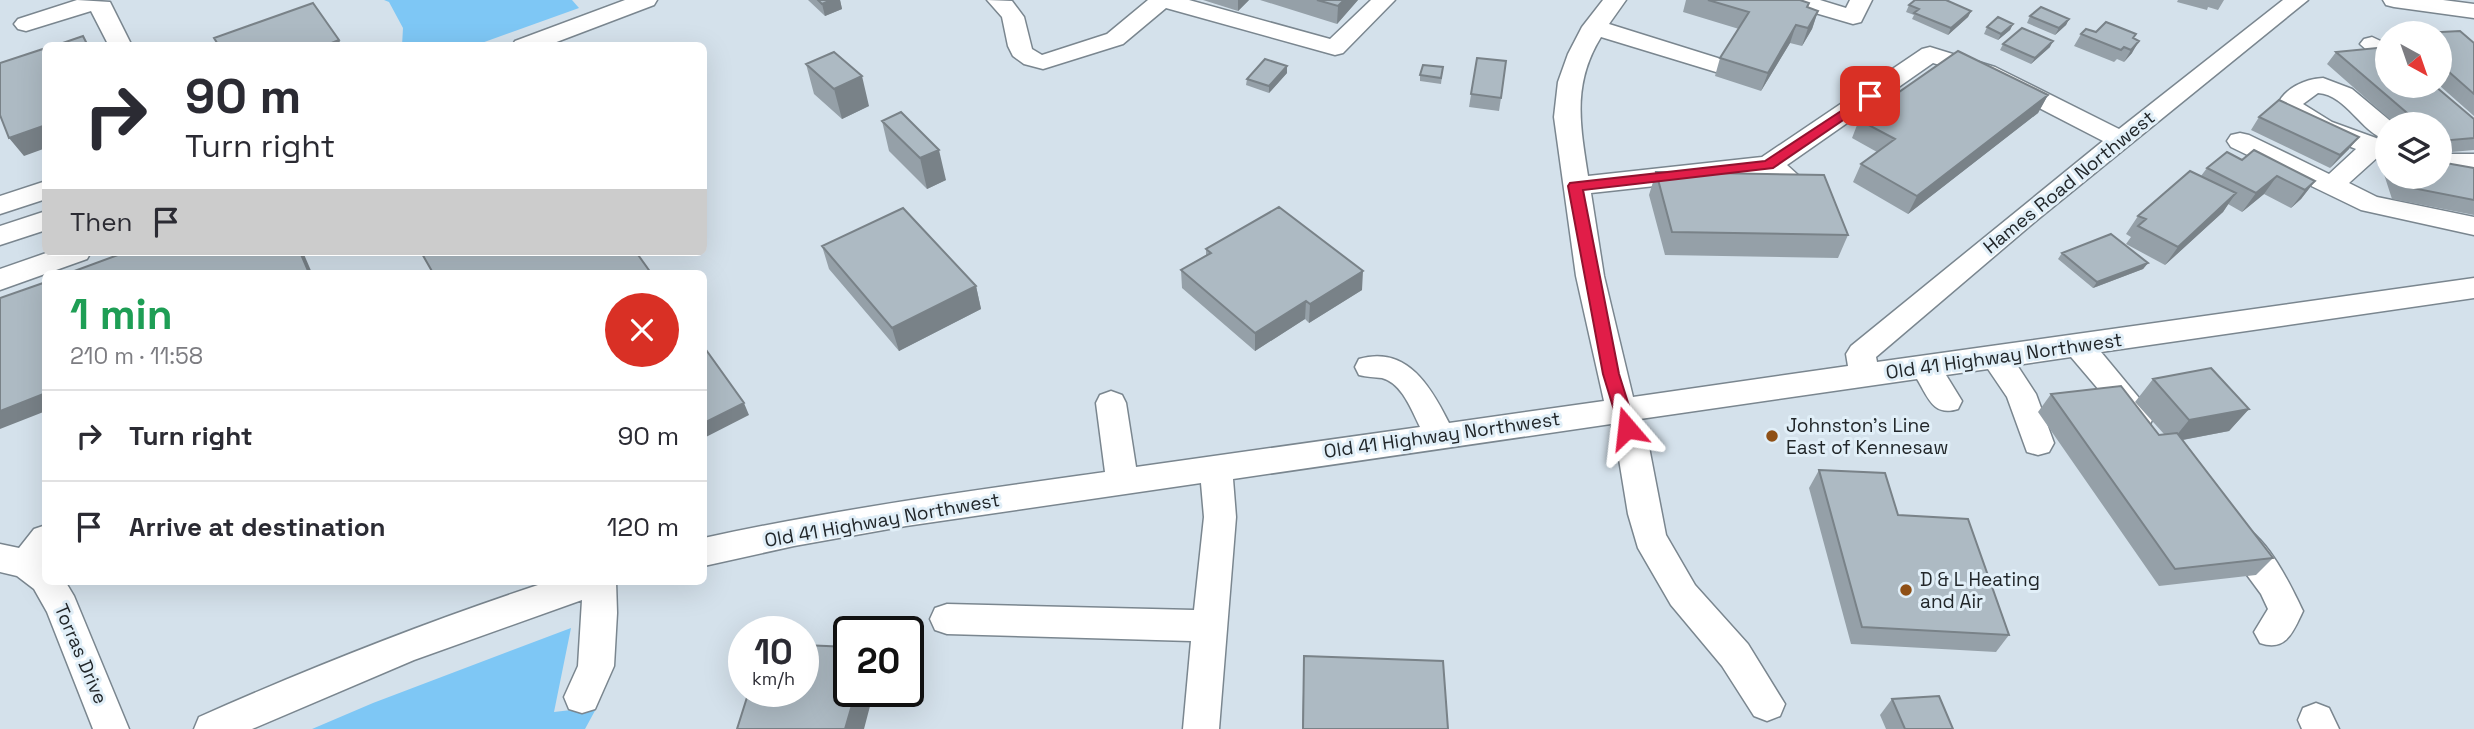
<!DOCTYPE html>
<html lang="en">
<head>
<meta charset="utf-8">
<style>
	:root { --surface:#fff; --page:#f2f2f3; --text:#2b2b33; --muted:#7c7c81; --line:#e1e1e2 }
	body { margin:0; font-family:"Space Grotesk",sans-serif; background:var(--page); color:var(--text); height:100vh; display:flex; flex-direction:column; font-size:26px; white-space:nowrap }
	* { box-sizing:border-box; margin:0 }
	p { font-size:23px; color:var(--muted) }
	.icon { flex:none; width:38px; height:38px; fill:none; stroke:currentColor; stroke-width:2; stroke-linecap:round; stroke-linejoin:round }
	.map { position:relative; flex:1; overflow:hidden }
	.sheet { position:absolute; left:42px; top:270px; width:665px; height:315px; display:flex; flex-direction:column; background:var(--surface); border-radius:10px; box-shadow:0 7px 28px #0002 }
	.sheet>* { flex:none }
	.guide { position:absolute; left:42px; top:42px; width:665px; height:214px; border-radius:10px; box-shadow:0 7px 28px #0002; background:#fff; color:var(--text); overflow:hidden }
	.needle { width:46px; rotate:140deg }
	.buttons { position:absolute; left:2375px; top:21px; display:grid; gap:14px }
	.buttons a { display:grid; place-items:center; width:77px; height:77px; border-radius:50%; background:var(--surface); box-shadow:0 7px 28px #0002; font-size:35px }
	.speed { position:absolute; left:728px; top:616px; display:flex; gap:14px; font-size:35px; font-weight:700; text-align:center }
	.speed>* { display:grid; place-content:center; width:91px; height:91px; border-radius:50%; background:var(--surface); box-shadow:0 7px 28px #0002; line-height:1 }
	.speed small { font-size:18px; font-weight:400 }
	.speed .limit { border:4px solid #111; border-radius:10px; background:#fff; color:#111 }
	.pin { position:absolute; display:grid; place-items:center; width:60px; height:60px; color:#fff; margin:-30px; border-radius:14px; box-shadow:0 4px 10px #0006 }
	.me { position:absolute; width:77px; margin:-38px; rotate:343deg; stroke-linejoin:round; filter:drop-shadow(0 0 5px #0008) }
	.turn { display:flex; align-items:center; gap:24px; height:147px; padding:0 28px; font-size:32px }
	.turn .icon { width:91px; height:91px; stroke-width:2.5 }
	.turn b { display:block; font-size:49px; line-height:60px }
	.then { display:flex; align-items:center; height:66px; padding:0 28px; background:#0003; gap:14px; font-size:26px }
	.round { display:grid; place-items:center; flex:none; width:74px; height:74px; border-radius:37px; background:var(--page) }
	.summary { display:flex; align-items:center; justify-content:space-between; height:119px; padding:0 28px }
	h1 { font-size:42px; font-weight:600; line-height:52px; color:#1e9e55 }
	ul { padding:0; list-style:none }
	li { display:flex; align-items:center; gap:21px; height:91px; padding:0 28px; border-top:2px solid var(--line) }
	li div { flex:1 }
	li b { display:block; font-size:26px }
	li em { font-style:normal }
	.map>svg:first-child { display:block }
</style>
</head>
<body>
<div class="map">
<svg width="2474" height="729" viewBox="0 0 2474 729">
	<rect width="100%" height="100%" fill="#d4e1eb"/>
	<!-- green -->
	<path fill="#7ec7f5" d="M384,0h188l7,8 -103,37 -74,1 1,-18 -14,-26z
		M571,628l-17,84 43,-5 -12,22h-273l61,-26z"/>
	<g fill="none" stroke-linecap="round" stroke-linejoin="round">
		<!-- minor casing -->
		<g stroke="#7a868f" stroke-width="3">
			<path id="minor" d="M77,0l33,2 22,44h-23l-18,-35 -65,20 -8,-2 -4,-5 4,-5z
				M625,0h32l-3,5 -108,41h-34l3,-5z
				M987,0l25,1 12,16 8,32 10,6 65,-21 41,-34h41l141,39 41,-39h24l-52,53 -8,2 -169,-47 -43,36 -80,25 -19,-5 -11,-8 -5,-10 -6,-29z
				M1603,0h23l-17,24 115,36 4,5 -4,5 -8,2 -115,-35c-29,47 -21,87 -13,139l174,-19 160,-108 8,-2 65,20 124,62 164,-129h25l-271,220 -161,137 1,5 597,-84v20l-373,54 53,64 -4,8 -11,4 -11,-4 -57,-67 -54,8 19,29 18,49 -5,9 -11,3 -11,-3 -20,-55 -19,-28 -42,6 16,26 -4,8c-25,8 -30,-12 -41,-30l-277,40 9,28 17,88 29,50 53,59 37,60 -5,12 -13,5 -13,-5 -32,-50 -51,-61 -33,-57 -10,-34 -11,-67 -6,-23 -378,55 3,38 -17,212h-36l8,-88 -244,-7 -12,-4 -5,-11 5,-11 12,-4 247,6 10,-93 -3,-34 -295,43 -112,20 -90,20v-28c133,-29 266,-47 401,-66l-9,-69 4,-8 11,-4 11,4 4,8 10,64 284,-40c-8,-16 -18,-44 -38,-49 -8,-1 -15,-1 -23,-3l-4,-8 4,-8c48,-14 72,28 90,64l155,-22 -28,-125 -22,-159 4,-35 10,-28 14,-27zM1933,63l46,14 124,64 -252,205 -5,8 2,12 -215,31 -29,-121 -13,-83 174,-19 20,9 9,-2 4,-6 -11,-10z
				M1785,0h35l26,8 4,-8h22l-11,22 -8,2 -65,-19z
				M2383,0h60l31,4v14l-80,-11 -8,-2z
				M2372,37l15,7v19l-8,-2 -19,-17 4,-5z
				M2323,78l29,11 42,35h-7v16c-26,-7 -40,-45 -69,-47l-15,11 29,18 55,20v16l-8,-2 -30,27 28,14 97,20v18l-113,-25 -130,-63 -4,-6 4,-6 9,-2 9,2 80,39 27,-25 -54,-22 -25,-21c7,-18 28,-27 46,-28z
				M2440,154h34v16h-34z
				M46,181v18l-46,15v-18z
				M46,211v19l-46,15v-19z
				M49,252h42l-4,7 -87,31v-21z
				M2236,523c30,10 54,61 67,88 -10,21 -17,41 -43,32l-6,-11 14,-23 -7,-15 -42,-57 5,-10z
				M46,525v56h19l9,15 55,133h-36l-46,-117 -13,-23 -17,-13 -17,-4v-28l19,4 15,-19z
				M550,581h66l1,32 -3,53 -19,43 -13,4 -13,-4 -5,-12 14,-31 4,-66 -168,60 -162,69h-58l5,-12c115,-51 232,-97 351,-136z
				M2316,703l13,5 10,21h-37l-4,-9 5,-12z"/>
		</g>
		<!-- minor -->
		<use href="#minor" fill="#fff" fill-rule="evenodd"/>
	</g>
	<!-- wall -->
	<path fill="#95a0a8" d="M808,0h32l2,9 -17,7z
		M1203,0h46l-11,11z
		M1260,0h98l-21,24z
		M1686,0h114l8,8 10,3 -6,18 -10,17 -12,-3 -29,48 -46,-15 5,-18 19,-29 -56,-17z
		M2178,0h46l-6,10 -10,-3 -1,3 -30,-8z
		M1909,5l62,6 -3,6 -20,18 -36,-16 2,-4 -8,-3z
		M2030,16l39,3 -3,6 -11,10 -28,-12z
		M2013,24l-3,6 -12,10 -14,-6 3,-7z
		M2440,33l34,10v73l-34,-30z
		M2081,34l53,5 -2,14 -8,9 -7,-3 -3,3 -40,-16z
		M2003,44l47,3 -19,17 -31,-14z
		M2336,52l138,86v12l-34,3v-29h-45l-68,-60z
		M1477,58l24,40 -2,13 -30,-4z
		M806,64l63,42 -27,13 -28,-25z
		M1443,67l-2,17 -21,-3v-6z
		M1287,73l-18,20 -23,-8 1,-6z
		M2048,95l-10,18 -130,101 -55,-32 8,-18 16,-12 -25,-14 7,-18z
		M2259,117l90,32 -19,19 -79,-38z
		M882,121l64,59 -19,9 -38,-38z
		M2387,158v19h53l34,-9v47l-82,-16 -11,-34z
		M2242,160l73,21 -14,18 -10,9 -27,-14 -22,18 -14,-8 -5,8 -58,53 -39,-21 5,-7 -5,-3 12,-18 63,-40 6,-8z
		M1656,172l192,63 -10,23 -173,-3 -16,-60z
		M822,246l154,40 5,23 -82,42 -70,-82z
		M1206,249l156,41 -53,33 -4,-4 -50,32 -73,-63 -1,-18 25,-15z
		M2062,253l86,10 -5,6 -50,19 -35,-29z
		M2153,379l96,30 -20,22 -46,9 90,118 -17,17 -97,11 -121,-174 13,-18 108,41 5,-1 -29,-32z
		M1819,470l79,45 111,120 -13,17 -145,-8 -42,-156z
		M1304,656l144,73h-146z
		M1892,699l61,30h-67l-6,-14z"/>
	<!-- shaded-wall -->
	<path fill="#798288" d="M831,0h9l2,9 -17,7 -3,-12z
		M1238,0h11l-11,11z
		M1344,0h14l-21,24 1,-18z
		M1818,11l-6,18 -10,17 6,-18z
		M1971,11l-3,6 -20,18 3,-7z
		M2069,19l-3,6 -11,10 4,-7z
		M2013,24l-3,6 -12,10 3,-6z
		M1796,25l-6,18 -29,48 7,-18z
		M339,40l3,6h-18z
		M2053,41l-3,6 -19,17 4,-6z
		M2139,41l-7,12 -8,9 7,-12z
		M1287,66v7l-18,20v-7z
		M862,76l7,30 -27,13 -8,-30z
		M2048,95l-10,18 -130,101 9,-18z
		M46,125v23l-22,8 -15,-18z
		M2359,137l-10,12 -19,19 10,-13z
		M939,150l7,30 -19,9 -7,-31z
		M2277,176l-13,18 -22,18 14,-19z
		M2315,181l-14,18 -10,9 14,-18z
		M2236,193l-13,19 -58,53 13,-18z
		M300,252h3l9,21h-3z
		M2148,263l-5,6 -50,19 4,-6z
		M1363,271l-1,19 -53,33 1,-19z
		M976,286l5,23 -82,42 -7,-23z
		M1306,301l-1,18 -50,32v-18z
		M46,393v18l-46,18v-18z
		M744,403l5,12 -45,23v-15z
		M2249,409l-20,22 -58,11 18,-22z
		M856,691h18l-10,38h-19z"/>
	<!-- building -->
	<path fill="#adbac3" stroke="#798288" stroke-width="2" d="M818,0h13l-9,4z
		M1317,0h27l-6,6z
		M1708,0h92l9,3 -2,4 11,4 -10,17 -12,-3 -28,48 -48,-15 29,-46z
		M1915,0h31l25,11 -20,17 -37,-15 5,-4 -10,-4z
		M313,3l26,37 -15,6h-105l-5,-8z
		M2041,7l28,12 -10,9 -29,-12z
		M1998,17l15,7 -12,10 -14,-7z
		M2106,22l30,12 -3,4 6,3 -8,9 -7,-3 -3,3 -40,-16 5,-5 10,3z
		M2022,28l31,13 -18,17 -32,-14z
		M2460,31l14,12v51l-34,-30v-31h-18z
		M83,36l5,10h-34z
		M2387,47v39h48l39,33v19l-34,3v-17h-20l-84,-72z
		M46,48v77l-37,13 -9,-23v-52z
		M1958,51l90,44 -131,101 -56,-32 34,-25 -36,-19z
		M834,52l28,24 -28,13 -28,-25z
		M1477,58l29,3 -5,37 -30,-4z
		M1265,59l22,7 -18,20 -22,-7z
		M1423,65l20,2 -2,11 -21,-3z
		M2279,100l80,37 -19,18 -81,-38z
		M901,112l38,38 -19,8 -38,-37z
		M2254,150l61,31 -10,9 -28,-14 -21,17 -49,-25 20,-16 15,8z
		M2440,162l34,6v32l-72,-14 -3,-9h41z
		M2190,171l46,22 -58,54 -40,-21 8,-7 -8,-3z
		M1656,172l168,3 24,60 -176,-3z
		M1279,207l84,64 -53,33 -4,-3 -51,32 -74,-63 30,-17 -5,-4z
		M903,208l73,78 -84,42 -70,-82z
		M2111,234l37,29 -51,19 -35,-29z
		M126,252h174l9,21h-240z
		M421,252h215l15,21h-218z
		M46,282v111l-46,18v-113z
		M704,347l40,56 -40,20z
		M2211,368l38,41 -60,11 -36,-41z
		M2121,386l38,49 18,-2 96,125 -98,11 -124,-175z
		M1819,470l66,3 13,42 70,4 41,116 -147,-8z
		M803,645l46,2v44h7l-11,38h-108l12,-38h54z
		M1304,656l139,5 5,68h-145z
		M1939,696l14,33h-48l-13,-30z"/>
	<!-- route -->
	<path fill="#e11d48" stroke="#92132f" stroke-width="2" d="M1870,92l4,1v6l-101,69 -190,22 36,184 17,54 -3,5h-12l-18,-59 -35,-188 2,-3 195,-22z"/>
	<!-- markers -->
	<g fill="#8f5016" stroke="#e1eff8" stroke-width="2.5">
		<circle cx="1772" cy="436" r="7"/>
		<circle cx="1906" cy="590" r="7"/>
	</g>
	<g text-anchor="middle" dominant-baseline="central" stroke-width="6" stroke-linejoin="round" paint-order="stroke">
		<!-- street labels -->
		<g font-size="19" fill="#22272a" stroke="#e1eff8">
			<text transform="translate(2069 182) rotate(-39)">Hames Road Northwest</text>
			<text transform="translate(2004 356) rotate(-8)">Old 41 Highway Northwest</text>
			<text transform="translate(1442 435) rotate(-8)">Old 41 Highway Northwest</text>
			<text transform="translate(882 520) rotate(-10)">Old 41 Highway Northwest</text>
			<text transform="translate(81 654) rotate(67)">Torras Drive</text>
		</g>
		<!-- poi labels -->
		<g font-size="19" fill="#22272a" stroke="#e1eff8" text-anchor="start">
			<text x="1786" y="425">Johnston's Line<tspan x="1786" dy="22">East of Kennesaw</tspan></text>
			<text x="1920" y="579">D &amp; L Heating<tspan x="1920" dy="22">and Air</tspan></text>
		</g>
	</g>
</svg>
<div class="buttons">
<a><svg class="needle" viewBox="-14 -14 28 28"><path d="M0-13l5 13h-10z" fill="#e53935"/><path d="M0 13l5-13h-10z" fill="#7c7c81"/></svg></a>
<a><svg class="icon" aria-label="layers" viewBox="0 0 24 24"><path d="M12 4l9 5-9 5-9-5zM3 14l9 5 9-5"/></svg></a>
</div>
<div class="speed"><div>10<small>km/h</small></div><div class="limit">20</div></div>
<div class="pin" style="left:1870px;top:96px;background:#d93025"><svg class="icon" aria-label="arrive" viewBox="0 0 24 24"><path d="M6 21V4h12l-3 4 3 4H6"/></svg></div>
<svg class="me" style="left:1627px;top:428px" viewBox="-20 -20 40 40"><path d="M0-17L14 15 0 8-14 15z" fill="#e11d48" stroke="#fff" stroke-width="4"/></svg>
<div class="guide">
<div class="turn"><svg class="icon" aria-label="right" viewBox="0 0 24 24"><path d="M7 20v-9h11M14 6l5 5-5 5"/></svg><div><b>90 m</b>Turn right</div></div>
<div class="then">Then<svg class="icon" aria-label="arrive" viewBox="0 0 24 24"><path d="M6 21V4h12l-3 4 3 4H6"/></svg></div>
</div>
<section class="sheet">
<div class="summary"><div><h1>1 min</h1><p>210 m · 11:58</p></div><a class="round" style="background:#d93025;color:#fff"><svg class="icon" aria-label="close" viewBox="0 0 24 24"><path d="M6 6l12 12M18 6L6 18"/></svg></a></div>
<ul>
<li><svg class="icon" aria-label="right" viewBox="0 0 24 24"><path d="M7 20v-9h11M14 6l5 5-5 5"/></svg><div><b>Turn right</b></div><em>90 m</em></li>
<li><svg class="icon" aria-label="arrive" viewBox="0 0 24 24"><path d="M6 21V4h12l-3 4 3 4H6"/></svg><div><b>Arrive at destination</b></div><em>120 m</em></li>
</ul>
</section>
</div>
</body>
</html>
